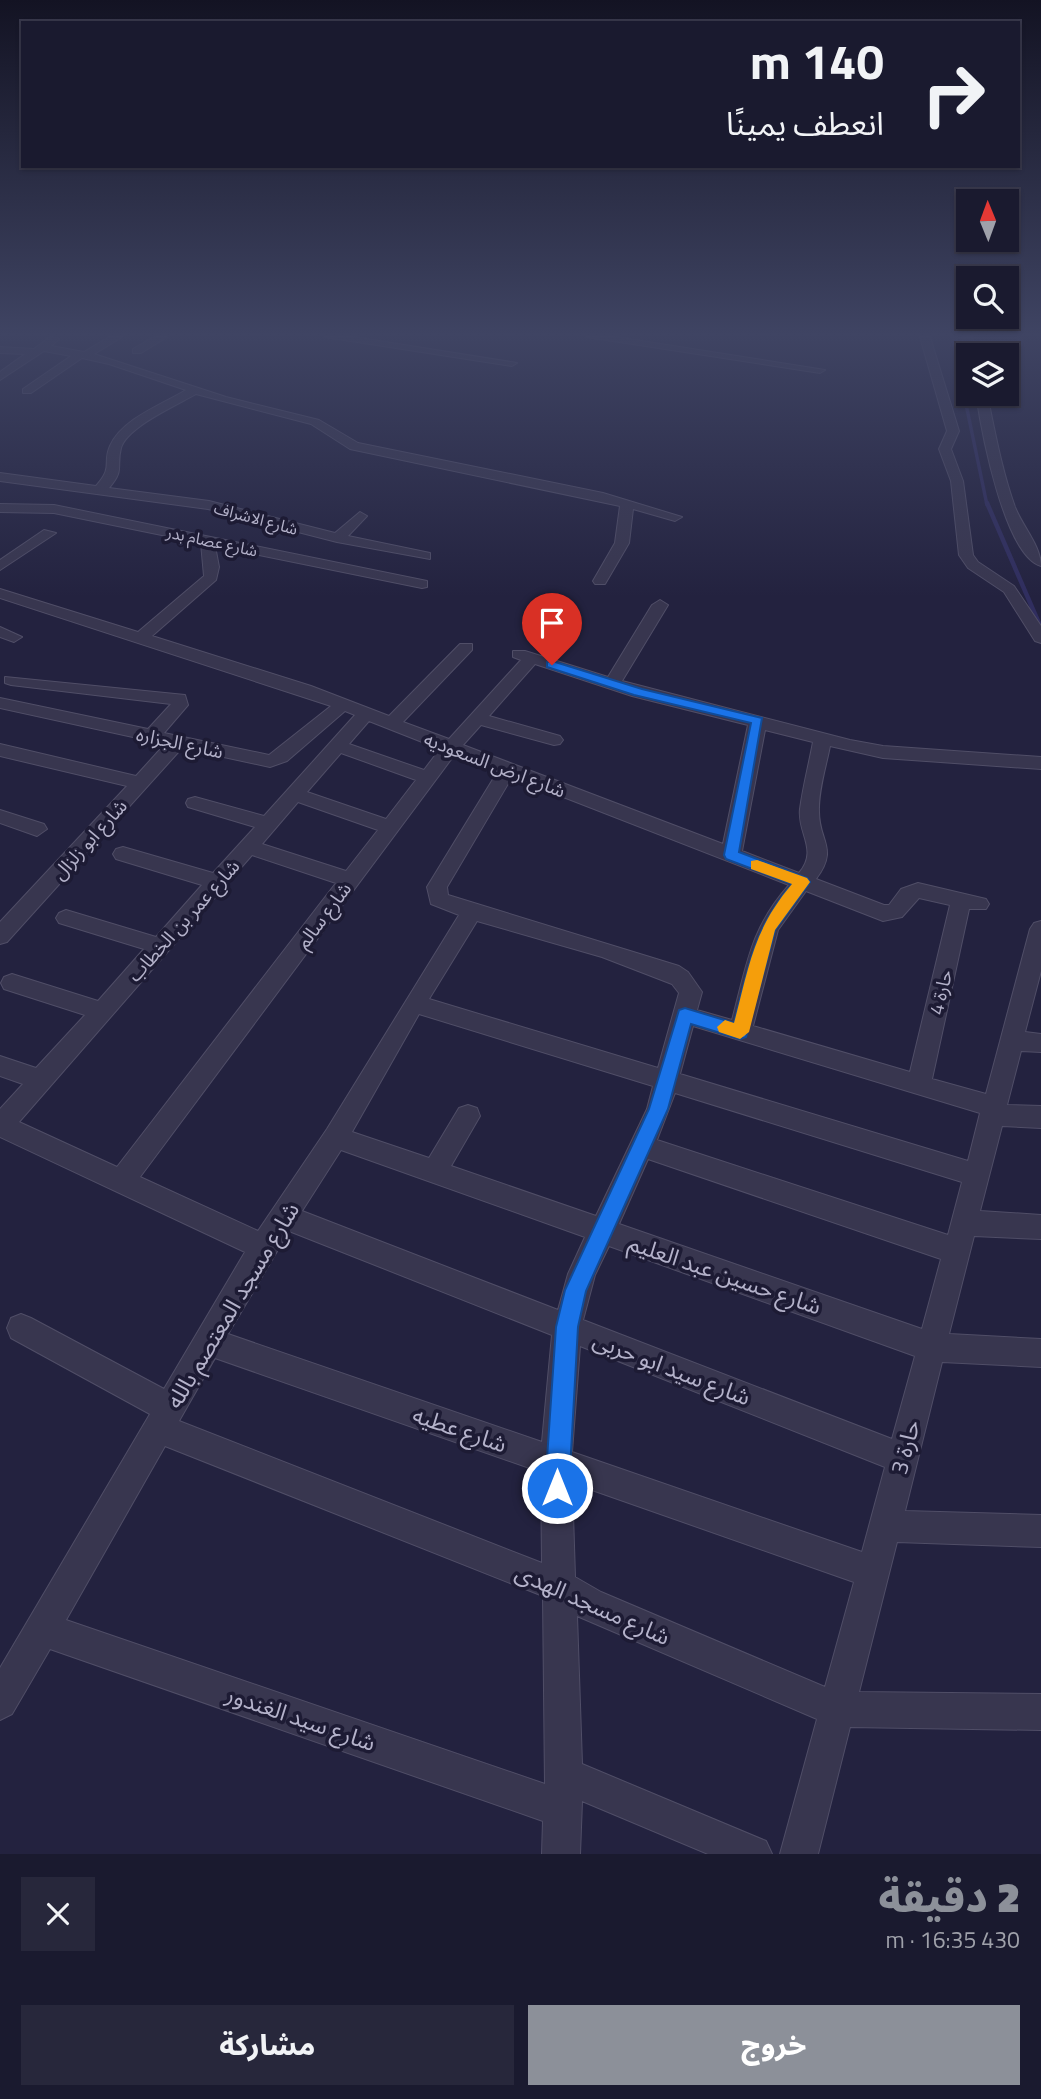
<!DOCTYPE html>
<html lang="ar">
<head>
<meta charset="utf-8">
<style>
	:root { --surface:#1a1a2f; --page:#27273b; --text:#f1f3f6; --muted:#9fa1aa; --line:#38384b; --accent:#8c9099 }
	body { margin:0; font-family:"Titillium Web","Noto Sans Arabic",sans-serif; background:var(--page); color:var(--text); direction:rtl; height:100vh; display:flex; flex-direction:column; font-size:26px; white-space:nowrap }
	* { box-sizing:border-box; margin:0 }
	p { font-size:23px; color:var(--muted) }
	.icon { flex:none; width:38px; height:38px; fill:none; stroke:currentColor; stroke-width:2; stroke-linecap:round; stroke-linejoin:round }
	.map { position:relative; height:1854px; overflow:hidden; direction:ltr }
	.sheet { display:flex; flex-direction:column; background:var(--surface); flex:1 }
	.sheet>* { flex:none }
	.banner { position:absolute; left:21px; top:21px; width:999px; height:147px; border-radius:0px; box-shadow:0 2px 5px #0004,0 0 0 2px var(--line); direction:rtl; background:#1a1a2f; color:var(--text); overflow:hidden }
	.needle { width:46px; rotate:359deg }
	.tools { position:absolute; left:956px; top:189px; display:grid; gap:14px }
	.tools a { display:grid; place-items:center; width:63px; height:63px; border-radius:0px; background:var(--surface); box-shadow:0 2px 5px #0004,0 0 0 2px var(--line); font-size:35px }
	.pin { position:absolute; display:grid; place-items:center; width:60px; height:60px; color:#fff; margin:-72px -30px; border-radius:50% 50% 50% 0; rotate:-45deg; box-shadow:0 0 7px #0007 }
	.pin .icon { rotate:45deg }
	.me { position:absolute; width:77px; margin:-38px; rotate:0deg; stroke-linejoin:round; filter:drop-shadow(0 0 5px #0008) }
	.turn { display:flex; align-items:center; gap:24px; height:147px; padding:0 21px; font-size:32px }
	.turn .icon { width:91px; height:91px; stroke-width:2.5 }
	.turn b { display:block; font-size:49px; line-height:60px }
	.round { display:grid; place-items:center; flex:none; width:74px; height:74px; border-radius:0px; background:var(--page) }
	.overview { display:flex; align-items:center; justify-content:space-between; height:119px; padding:0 21px }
	h1 { font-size:42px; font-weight:800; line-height:52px; color:var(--accent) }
	.cta { display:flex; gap:14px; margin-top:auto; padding:14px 21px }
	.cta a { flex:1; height:80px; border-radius:0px; background:var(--accent); color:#fff; font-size:28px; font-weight:800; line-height:80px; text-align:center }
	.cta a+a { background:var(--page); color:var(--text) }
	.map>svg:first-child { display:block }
</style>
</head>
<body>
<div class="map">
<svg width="1041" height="1854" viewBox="0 0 1041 1854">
	<rect width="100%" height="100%" fill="#23223f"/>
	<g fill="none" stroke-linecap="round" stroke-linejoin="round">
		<!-- stream-far1 -->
		<path stroke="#302e5f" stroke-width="3.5" d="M952,337l35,168"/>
		<!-- stream -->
		<path stroke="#302e5f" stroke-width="4.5" d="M987,503l54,125"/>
		<!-- street casing -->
		<g stroke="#504e67" stroke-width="2">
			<path id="street" d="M50,337l9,2 -8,7 33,6 25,-15h13l-28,17 132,43 93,23 39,23 245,50 79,24 -7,4 -42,-12 -4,34 -24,41h-10l-2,-3 22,-38 5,-37 -270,-57 -39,-25 -115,-30c-19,11 -69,33 -75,54 -5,19 4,22 -12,40l100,13 126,32 25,-21 7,4 -19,20 82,17v6l-93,-17 -129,-33 -208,-28v-8l96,13c18,-20 6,-22 14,-40 12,-27 51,-41 76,-56l-77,-26 -27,-6 -51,35h-8v-4l48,-33 -27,-5 -44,29v-8l25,-18 -25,-1v-6l34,2z
				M154,337h13l-26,16h-8v-4z
				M325,337h29l163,26 -5,3z
				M587,337h29l209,33 -5,3z
				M920,337h10l29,94 -8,18 12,32 10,74 5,7 36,24 27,40v17l-6,-2 -31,-49 -36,-24 -9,-13 -8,-74 -12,-32 8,-18z
				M962,337h10l5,18 -9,1z
				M976,394h11c8,38 15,77 28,113 8,20 26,39 26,59 -37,-10 -60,-138 -65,-172z
				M0,504l54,1 373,76v6l-5,1 -207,-42 4,21 -3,13 -64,56 159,50 78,30 71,-72h12v6l-69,72 46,17 72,-79 -8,-3v-6h12l83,26 44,-72 8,-5 8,5 -46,76 228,59 33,6 158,11v12l-158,-11 -53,-12c-4,21 -12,45 -11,66 0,30 20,36 -3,67l68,26h5l12,-16 17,-6 68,16 3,5 -3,5h-17l-37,170 54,15 44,-165 4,-6 7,-2v50l-16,61 16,2v18l-20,-1 -14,54 34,1v22l-39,-2 -22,85 61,4v24l-67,-3 -25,98 92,5v28l-99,-5 -37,149 136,4v32l-144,-5 -38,150 182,2v36l-191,-3 -32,127h-38l37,-135 -240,-103 5,148 184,77 6,13h-64l-126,-53 -2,53h-38l1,-33 -493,-172 -38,65 -12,6v-52l150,-254 -139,-76 -4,-10 4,-10 10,-4 10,4 133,71 81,-137 -245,-115v-28l23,-25 -23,-8v-20l36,12 49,-53 -81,-26 -3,-6 3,-6 8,-3 86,27 46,-52 -85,-26 -3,-5 3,-5 7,-3 90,27 46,-52 -86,-26 -3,-5 3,-5 7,-2 90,26 42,-46 -67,-20 -2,-4 2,-4 7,-2 69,19 91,-101 -10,-4 -58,50 -17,6 -88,-19 -175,194 -7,2v-22l127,-136 -127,-30v-12l136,32 29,-32 -165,-36v-10l148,31 23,-25 -160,-19 -6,-2v-6l180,18 3,10 -24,28 105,22 62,-49 -331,-108v-9l138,43 66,-56 -3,-33 -147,-30 -54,-1zM535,664l97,32 116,29 -25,119 -260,-99 18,-20 73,20 6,-1 3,-4 -3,-4 -71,-20zM369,721l71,28 -16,21 -75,-26zM765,730l48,12c-4,22 -10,44 -13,67 -3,24 19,41 -1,64l-57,-22zM341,753l75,27 -30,39 -79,-27zM455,754l43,17 -71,116 4,17 28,11 -132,214 -69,102 -118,-54zM512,777l277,108c-39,44 -42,80 -57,135l-35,-10 5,-18 -14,-20 -9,-6 -231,-71 -1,-8zM298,802l80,28 -32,41 -84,-27zM252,855l84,28 -219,284 -98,-45zM806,891l77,30 19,-4 17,-19 31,7 -40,167 -157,-46 25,-96zM477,921l125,36 70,27 7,9 -21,75 -229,-69zM419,1014l234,72 -6,23 -51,107 -145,-50 29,-50 -3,-8 -9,-3 -9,3 -30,50 -77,-26zM693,1026l287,87 -12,48 -288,-87zM675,1093l287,89 -14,53 -291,-95zM341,1150l244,87 -17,37 -10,36 -256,-99zM648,1159l293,100 -19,70 -303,-105zM289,1231l263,104 -10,107 -314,-108zM609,1246l306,110 -23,83 -309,-119 12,-45zM580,1346l305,121 -23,85 -290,-100zM215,1358l326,114 1,91 -363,-142zM165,1446l378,150 2,188 -479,-164zM572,1483l282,99 -29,105 -224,-95 -26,-15z
				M44,530l12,3 -56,37v-10z
				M0,627l22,10 -8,5 -14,-5z
				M0,810l44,14 3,5 -10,7 -37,-13z"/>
		</g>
		<!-- street -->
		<use href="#street" fill="#38364f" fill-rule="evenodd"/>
	</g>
	<!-- sky -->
	<linearGradient id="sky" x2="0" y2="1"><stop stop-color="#131323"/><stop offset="0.56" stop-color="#3f4463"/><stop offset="1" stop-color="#3f4463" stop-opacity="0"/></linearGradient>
	<rect width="1041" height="597" fill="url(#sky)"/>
	<!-- route -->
	<path fill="#1a73e8" stroke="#114b97" stroke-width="2" d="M552,661l90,28 120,29 -23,134 68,26 3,4 -35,48 -29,107 -6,2 -49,-15 -23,85 -82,182 -8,36 -9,161 -3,8 -9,3 -8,-3 -4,-8 11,-161 9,-37 84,-181 30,-99 6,-2 49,15c15,-56 19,-93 58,-139l-66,-25 -2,-4 27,-132 -117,-28 -87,-28v-5z"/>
	<!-- slow -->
	<path fill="#f59e0b" d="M757,860l50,18 3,4 -35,48 -26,102 -9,7 -21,-7 -2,-5 8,-7 9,3c15,-56 19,-93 58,-139l-41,-15v-8z"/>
	<g text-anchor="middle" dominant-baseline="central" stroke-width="7" stroke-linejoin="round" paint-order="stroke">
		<!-- far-street labels -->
		<g font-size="16" fill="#b4b2ca" stroke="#1d1b34">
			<text transform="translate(256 518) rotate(15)">شارع الاشراف</text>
			<text transform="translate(212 541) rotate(12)">شارع عصام بدر</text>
		</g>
		<!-- street labels -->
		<g font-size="19" fill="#b4b2ca" stroke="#1d1b34">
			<text transform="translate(180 742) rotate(12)">شارع الجزاره</text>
			<text transform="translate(495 764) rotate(21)">شارع ارض السعوديه</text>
			<text transform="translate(89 839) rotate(-48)">شارع ابو زلزال</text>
			<text transform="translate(323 915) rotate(-53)">شارع سالم</text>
			<text transform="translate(183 920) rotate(-48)">شارع عمر بن الخطاب</text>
			<text transform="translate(940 992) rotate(-77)">حارة 4</text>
		</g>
		<!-- near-street labels -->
		<g font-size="23" fill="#b4b2ca" stroke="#1d1b34">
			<text transform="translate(725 1274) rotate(19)">شارع حسين عبد العليم</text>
			<text transform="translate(232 1305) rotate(-59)">شارع مسجد المعتصم بالله</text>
			<text transform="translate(672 1368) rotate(21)">شارع سيد ابو حربى</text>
			<text transform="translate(460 1429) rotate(19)">شارع عطيه</text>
			<text transform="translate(905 1447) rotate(-75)">حارة 3</text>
			<text transform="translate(593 1604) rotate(24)">شارع مسجد الهدى</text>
			<text transform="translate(301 1718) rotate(19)">شارع سيد الغندور</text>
		</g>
	</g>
</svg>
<div class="tools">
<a><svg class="needle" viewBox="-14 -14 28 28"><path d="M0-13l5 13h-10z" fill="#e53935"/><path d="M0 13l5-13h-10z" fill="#9fa1aa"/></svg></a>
<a><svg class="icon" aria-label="search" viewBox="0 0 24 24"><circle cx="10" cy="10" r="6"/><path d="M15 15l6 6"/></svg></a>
<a><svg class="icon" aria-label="layers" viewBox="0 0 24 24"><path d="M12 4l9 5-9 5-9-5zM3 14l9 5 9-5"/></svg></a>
</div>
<div class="pin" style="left:552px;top:665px;background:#d93025"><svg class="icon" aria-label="arrive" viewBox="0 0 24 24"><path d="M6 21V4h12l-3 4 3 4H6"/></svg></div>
<svg class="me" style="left:557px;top:1488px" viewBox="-20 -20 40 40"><circle r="17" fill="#1a73e8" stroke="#fff" stroke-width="3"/><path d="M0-11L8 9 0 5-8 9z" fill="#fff"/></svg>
<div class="banner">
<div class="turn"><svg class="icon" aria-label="right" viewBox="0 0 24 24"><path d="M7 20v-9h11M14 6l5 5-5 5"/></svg><div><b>140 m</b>انعطف يمينًا</div></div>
</div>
</div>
<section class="sheet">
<div class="overview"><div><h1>2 دقيقة</h1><p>430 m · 16:35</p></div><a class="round"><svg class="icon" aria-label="close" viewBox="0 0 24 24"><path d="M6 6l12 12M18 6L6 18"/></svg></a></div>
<div class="cta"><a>خروج</a><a>مشاركة</a></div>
</section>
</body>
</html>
